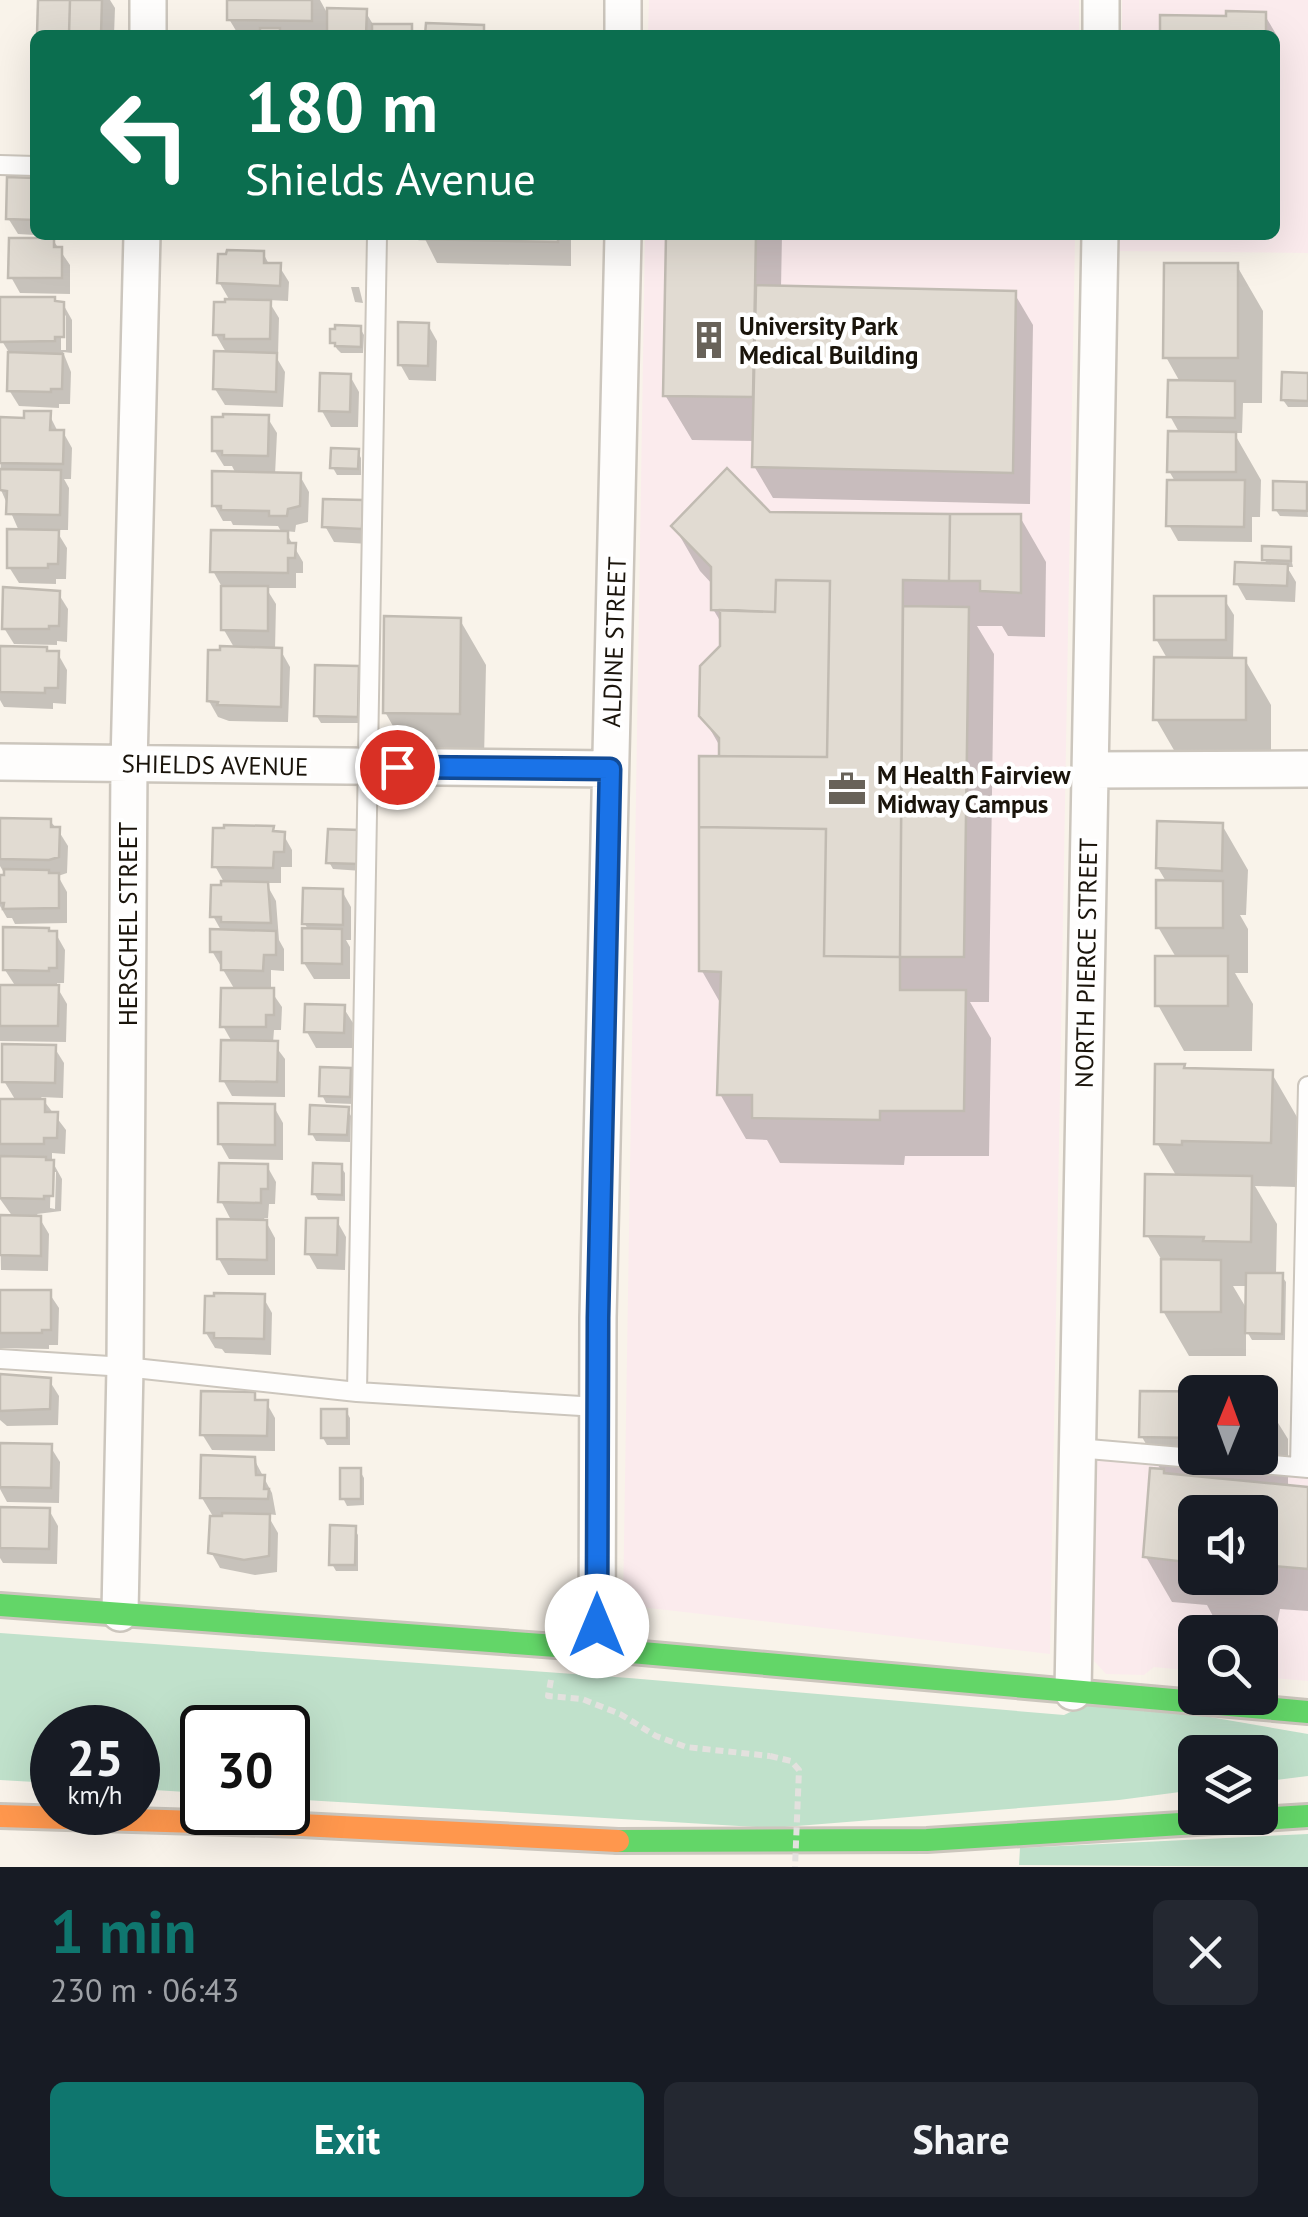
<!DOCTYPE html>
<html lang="en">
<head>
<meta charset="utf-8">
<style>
	:root { --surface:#171b24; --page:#242831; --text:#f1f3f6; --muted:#9ea1a6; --accent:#0f766e }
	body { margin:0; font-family:"PT Sans",sans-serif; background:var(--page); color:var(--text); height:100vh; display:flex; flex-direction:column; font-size:38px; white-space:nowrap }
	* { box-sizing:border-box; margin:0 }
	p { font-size:32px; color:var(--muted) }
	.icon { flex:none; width:55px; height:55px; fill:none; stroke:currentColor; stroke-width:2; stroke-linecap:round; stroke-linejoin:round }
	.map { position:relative; height:1867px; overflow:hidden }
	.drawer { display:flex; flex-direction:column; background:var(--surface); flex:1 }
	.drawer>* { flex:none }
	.top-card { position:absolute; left:30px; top:30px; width:1250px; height:210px; border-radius:15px; box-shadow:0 10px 40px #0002; background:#0b6e4f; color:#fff; overflow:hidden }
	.needle { width:65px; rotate:1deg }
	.tools { position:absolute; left:1178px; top:1375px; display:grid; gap:20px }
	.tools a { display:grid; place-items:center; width:100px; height:100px; border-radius:15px; background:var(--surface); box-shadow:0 10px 40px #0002; font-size:50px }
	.speed { position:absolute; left:30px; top:1705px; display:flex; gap:20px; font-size:50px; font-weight:700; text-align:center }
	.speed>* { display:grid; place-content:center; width:130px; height:130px; border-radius:50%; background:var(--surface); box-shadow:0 10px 40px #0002; line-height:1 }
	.speed small { font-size:25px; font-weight:400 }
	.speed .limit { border:5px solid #111; border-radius:15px; background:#fff; color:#111 }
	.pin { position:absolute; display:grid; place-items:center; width:85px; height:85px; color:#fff; margin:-42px; border:5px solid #fff; border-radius:50%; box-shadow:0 2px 10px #0007 }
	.me { position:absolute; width:110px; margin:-55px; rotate:0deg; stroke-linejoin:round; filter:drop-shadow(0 0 8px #0008) }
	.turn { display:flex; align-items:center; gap:35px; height:210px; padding:0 50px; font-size:45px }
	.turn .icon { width:130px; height:130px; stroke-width:2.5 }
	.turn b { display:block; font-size:70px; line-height:85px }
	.round { display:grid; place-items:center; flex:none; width:105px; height:105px; border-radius:15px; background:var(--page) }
	.overview { display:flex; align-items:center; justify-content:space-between; height:170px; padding:0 50px }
	h1 { font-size:60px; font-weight:700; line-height:75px; color:var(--accent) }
	.button { display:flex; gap:20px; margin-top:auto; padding:20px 50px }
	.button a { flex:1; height:115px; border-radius:15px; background:var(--accent); color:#fff; font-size:40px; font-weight:700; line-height:115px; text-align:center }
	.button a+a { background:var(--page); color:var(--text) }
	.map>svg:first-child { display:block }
</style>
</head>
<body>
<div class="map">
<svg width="1308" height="1867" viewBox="0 0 1308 1867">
	<rect width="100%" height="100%" fill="#f9f3ea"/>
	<!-- commercial -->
	<path fill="#fbebed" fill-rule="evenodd" d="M649,0h430v35h-431z
		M1122,0h186v253l-189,-2v-16h156v-200h-153z
		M645,235h430l-25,1419 -427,-49z
		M1096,1442l212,20v219l-48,-4v-45h-65v39l-41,-4 -10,8 -38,-1 -12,-13zM1195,1512h65v66h-65z"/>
	<!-- green -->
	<path fill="#c0e1cb" d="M0,1633l629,45 435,37 36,-17 208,36v42l-48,6v-30h-65v38l-76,10 -347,28 -484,-29v-71h-86v65l-64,-4v-61h-86v55l-52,-3z
		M1308,1834v33l-289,-2 1,-17z"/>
	<!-- shadow -->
	<path fill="#0003" fill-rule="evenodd" d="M40,0h70l5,8 -1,27h-75z
		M230,0h90l6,11h39l9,15h37l5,9h-186l8,-1 -9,-15z
		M1264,14l15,25 -1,90h-3v-94h-113l66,-16z
		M35,180v55l-17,-1 -10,-16z
		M423,235h148v31l-134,-3z
		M669,235h113l-1,53 233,5 19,32 -3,179 -257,-6 -19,-32 1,-25 -63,-1 -27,-45z
		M53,240l17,25v29l-50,-1 -9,-16z
		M263,253l7,13h9l10,16 -1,19 -20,-1 11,18 -1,37h-3l10,17 -2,35 -58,-2 -10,-16 12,-35 -11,-19 14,-34 -11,-19z
		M1237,266l26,45 -1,92h-19l-1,30h-8l27,47 -1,37h-8v25l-74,-1 -9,-16 7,-42 -7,-12 11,-37 -10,-18 10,-34 -14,-25z
		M351,287h8l4,16 -8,-1z
		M56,304h7l9,16v33l-9,-1 8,20 -1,32h-11v4l-40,-2 -10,-16 1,-36 -8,-13zM61,311l5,5v34h-5z
		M428,325l9,16 -1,40 -27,-1 -9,-16z
		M360,328l4,7 -1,18h-22l-4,-4 -4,-7z
		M1308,375v32h-20l-5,-7z
		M350,376l9,16 -1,35h-27l-9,-16z
		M49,414l9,18h5l9,16 -1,31h-7l5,9 -1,42h-12l11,18 -1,31h-10v5l-37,-1 -10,-16 10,-36 -18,-41 -1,-70h26z
		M267,417l10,16 -2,42 25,1 9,16 -1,30 -12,3 -1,7 -10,-1 18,31v11h-7v15h-30l10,16 -1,46 6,1 9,16 -2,55 -59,-1 -11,-4 -9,-16 26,-52 -11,-19 -2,-43 -9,-16 69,-38 -4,-7 -45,-1 -2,-4h-8l-9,-16 22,-31 -4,-8h-8l-10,-16z
		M357,451l4,7v17h-24l-4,-7z
		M1306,484l2,33 -28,-1 -5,-7z
		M361,502l9,16 -1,26 -35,-2 -9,-16z
		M769,514l251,3 26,45 -1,75 -37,-1 -6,-10h-25l17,28 -5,348h-19l21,36 -2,118h-84l-1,9 -124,-2 -13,-23 -21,-1 -26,-45 2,-88 -20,-35 20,-221 -20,-35 21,-68v-21l-10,-17v-24l-13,-14 -26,-45z
		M1289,549l4,18h-6l9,15 -1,20 -49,-2 -9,-16 31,-19 -4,-6z
		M58,593l10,16 -1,33 -10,-1v4l-43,-1 -10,-16z
		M1224,599l10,16 -1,45h12l26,45v60l-89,-1 -26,-45 12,-59 -12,-21z
		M460,620l26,45 -2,94 -73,-1 -26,-46z
		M0,649l58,5 9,16 -1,34 -13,-1v6l-49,-2 -4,-7z
		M357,668l5,7 -1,48h-40l-5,-8z
		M0,820l50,1 8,9 10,16 -1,27 -9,3 9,16v31l-52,1 -3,-6h-5l-7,-12v-28h7l-7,-12z
		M1222,825l26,45 -2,45h-6l8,14v44h-13l18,31 -1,47h-68l-26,-46 19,-46 -19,-32 9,-44 -9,-15z
		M272,828l4,6h7l9,16v17h-11v16h-15l10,18 3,39 5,9v22l-13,-1v21l11,16 -1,23h-7l-1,13 12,16v38l-53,-1 -9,-16 9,-38 -9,-16 12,-36 -23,-39 10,-19 -9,-16 12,-32 -10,-18z
		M359,833l3,38 -29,-2 -4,-7z
		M342,891l9,16v33h-5l4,7v32h-36l-10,-16 5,-32 -4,-7z
		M50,934h6l9,16 -1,33h-7v4l10,17 -1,38 -66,-1v-54h16l-11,-17z
		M343,1007l10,16 -1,25h-36l-9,-16z
		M54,1047l10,16 -1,35 -22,-1 25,33 -1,24 -13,-1v8l10,18 -1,32 -24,3 12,20 -1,37 -47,-1 -1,-53h13l-13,-18v-98h16l-12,-20zM51,1172h5l-1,37 -5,-1z
		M350,1071l4,7 -1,26 -27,-1 -4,-8z
		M1185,1071l86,1 26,45 -1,70 -41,-1 22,38 -1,51h5l5,7 -1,58h-33l-6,-10v26h-57l-26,-45 1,-47 -17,-29 30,-58 -20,-34zM1233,1286h15v25z
		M274,1107l9,16v37l-54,-1 -9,-16z
		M347,1109l4,7 -1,26 -34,-1 -4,-7z
		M267,1166l9,16 -1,22h-6l-1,14h-4l11,20v37h-47l-9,-16 13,-37 -11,-21z
		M340,1166l5,7v28l-27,-1 -4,-7z
		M337,1221l9,16 -1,33 -28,-1 -9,-16z
		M0,1292l49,1 10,15 -1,37h-9v4l-49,-1z
		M263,1297l9,16 -1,42 -46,-2 -3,-4 -7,-1 -9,-15z
		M0,1377l49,3 10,16 -1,29 -51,1 -7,-6z
		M1195,1393v65h65v-64l28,45v48l20,2v122l-28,-2 -3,15 -63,-6 -7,-13 -35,-3 -26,-45 16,-85 -20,-35zM1195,1512h65v66h-65z
		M253,1394l5,8h8l9,16v33l-63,-1 -10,-16z
		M346,1411l4,7v27h-23l-4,-7z
		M0,1446h50l10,16 -1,41 -52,-1 -7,-13z
		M254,1459l18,34 4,22 -9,-1 11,19 -1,39 -22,3 -35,-7 -9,-16 3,-34 -12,-20z
		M360,1471l4,7v27l-17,1 -4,-8z
		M0,1510h49l9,16 -1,38 -54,-1 -3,-5z
		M354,1528l4,7v36h-22l-4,-7z"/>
	<!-- building -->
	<path fill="#e1dbd2" stroke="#c1bbb2" stroke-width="2.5" d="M38,0h32l-1,35h-32z
		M70,0h32l-1,35h-32z
		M227,0h85v21l-85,-1z
		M327,8l40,1 -1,26h-39z
		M1226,11l40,1v23h-106v-20l66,1z
		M426,23l58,2v10h-59z
		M372,24h40v11h-40z
		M260,28h20v5l34,2h-86v-3h32z
		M7,177l28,1v42l-29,-1z
		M421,235h137v7l-138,-3z
		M666,235h90l-3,162 -90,-1z
		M9,238h45v9h8v31h-54z
		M227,250l37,1v12h17l-1,23 -63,-3 1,-29h8z
		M1164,263h74v95h-75z
		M756,285l260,6 -3,182 -261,-6z
		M0,297h55v4l9,1v35h-9v4l-55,1z
		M225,299l46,1 -1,39h-46v-4h-11l1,-33h11z
		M398,322l31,1 -1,43 -30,-1z
		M335,325l26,1v21l-26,-1v-3h-5v-14h5z
		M214,351l63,2 -1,39 -63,-3z
		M8,352l55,2 -1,35h-11v3l-44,-1z
		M1282,372l26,1v28l-27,-1z
		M320,373l31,1 -1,38 -31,-1z
		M1168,380l67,1v37l-68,-1z
		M24,411h27l-1,19h14l-1,34 -63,-1v-46l24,1z
		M223,414l46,1 -1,41 -46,-1v-4h-10v-34h11z
		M1168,431l68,1v40h-69z
		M331,448l28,1 -1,20 -28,-1z
		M727,468l43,44 180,2 -1,67 -46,-1 -3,377 -76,-1 2,-127 -127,-2v-71l128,1 3,-176 -54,-1 -1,32 -64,-2v-43l-40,-41z
		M0,469l61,1 -1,45 -54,-1 1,-23 -7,-1z
		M212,471l89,2 -1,33 -12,3 -1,7h-18v-5l-48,-1v-4h-9z
		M1167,480h78l-1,47 -78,-1z
		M1273,481l34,1v29l-34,-1z
		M323,499l40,1 -1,29 -40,-2z
		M950,514h71v79l-41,-2v-10h-31z
		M7,529l52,1 -1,34h-10v4h-41z
		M211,530l77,1v12h8l-1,15h-7v15l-78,-1z
		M1262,546l29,1v14l-29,-1z
		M1235,562l53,2 -1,22 -53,-2z
		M776,580l54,1 -3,176 -108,-1v-18l-20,-22 1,-50 20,-20v-36l55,2z
		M221,586h47v45l-47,-1z
		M3,587l57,4 -1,35h-10v3h-47z
		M1154,596h72v44h-72z
		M903,606l66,1 -5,350h-64z
		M384,616l77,2 -1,96 -77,-1z
		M0,646l47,1v4h12l-1,37h-13v5l-45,-1z
		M220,646l62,2 -1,59 -64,-2 1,-3 -11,-1 1,-51h12z
		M1154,657l92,1v62h-93z
		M315,665l44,1 -1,51 -44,-1z
		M0,818l51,1v8h9l-1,30 -10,3 -49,-1z
		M1157,821l66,2 -1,48 -66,-3z
		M224,825l50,1 -1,5 12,1 -1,20h-10l-1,16 -61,-1 1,-39h11z
		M699,827l127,2 -2,127 76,1v33h66l-2,121h-84v9l-128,-2v-23h-35l4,-123 -22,-1z
		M328,829l32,1 -1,34 -33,-1z
		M4,869l45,1v3h10v35l-56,1 1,-6h-4v-28h4z
		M1156,880l67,1v47h-67z
		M221,881l47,1 3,41 -50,-1v-5h-11l1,-32h10z
		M303,888l40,1v36l-41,-1z
		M3,927l46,1v3h8v37h-8v3l-46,-1z
		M302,928l40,1v35l-40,-1z
		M210,929l66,2v24h-12l-1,16 -42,-1v-18h-11z
		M1155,956h73v50h-73z
		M0,985h59l-1,41h-58z
		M221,988h53v27h-8v12h-46z
		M305,1004l40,1 -1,28 -40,-1z
		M221,1040l57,1 -1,41 -57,-1z
		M2,1044l54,1 -1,38 -53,-1z
		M1155,1064h30l-1,4 89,2 -2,73 -89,-2v4l-28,-1z
		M320,1067l31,1 -1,29 -31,-1z
		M0,1099h45v13h13l-1,26h-13v6h-44z
		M218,1103l57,1v41l-57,-1z
		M310,1105l39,2 -2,28 -38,-1z
		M0,1156l46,1v3h8l-1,36h-9v3l-44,-1z
		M219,1163l49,1v25h-7v14l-43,-1z
		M313,1163l29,1v31l-30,-1z
		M1145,1174l107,2 -1,66 -48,-1 1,-4 -60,-1z
		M0,1215l41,1v40l-41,-1z
		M306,1218h32l-1,37 -32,-1z
		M217,1219l50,1v40l-50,-1z
		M1161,1259l60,1v52h-60z
		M1246,1273h37l-1,61 -37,-1z
		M0,1290h51v40h-9v3h-42z
		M214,1293l51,1 -1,45 -50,-1v-5h-10l1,-37h9z
		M0,1374l51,4 -1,31 -50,2z
		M201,1391l54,1v8h13l-1,36 -67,-1z
		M1140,1391l124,1 -1,47h-3v-47h-65v46l-56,-1z
		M321,1409h26v29h-26z
		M0,1443l52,1 -1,44 -51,-1z
		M201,1455l54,2 1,18h9l-1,14h5l-1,10 -68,-1z
		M340,1468h21v31h-21z
		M1150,1468l14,1v4l144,14v82l-48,-4v-53h-65v63l-9,-1 1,-12 -44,-5z
		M0,1507l50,1 -1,41 -49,-1z
		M222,1513l48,1 -1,42 -25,4 -36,-7 2,-37h12z
		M330,1525l26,1 -1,39h-26z"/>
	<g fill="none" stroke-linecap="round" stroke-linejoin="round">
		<!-- lane casing -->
		<g stroke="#ccc6bd" stroke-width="22">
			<path id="lane" d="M0,165l35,1
				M0,1359l125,8 232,25 240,15
				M357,1392l20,-1157
				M1077,1448l231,20
				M1300,1467l8,-381"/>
		</g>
		<!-- street casing -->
		<g stroke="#ccc6bd" stroke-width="40">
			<path id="street" d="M148,35v-35
				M623,35v-35
				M1101,35v-35
				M0,762l610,7
				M1090,770l218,-1
				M120,1613l5,-246 4,-603 13,-529
				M597,1649l1,-331 25,-1083
				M1073,1692l27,-1457"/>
		</g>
		<!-- fast casing -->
		<g stroke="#ccc6bd" stroke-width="28">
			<path id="fast" d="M0,1605l597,44 711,63
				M618,1841l309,-1 381,-24"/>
		</g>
		<!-- slow casing -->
		<g stroke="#ccc6bd" stroke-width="28">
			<path id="slow" d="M0,1816l301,9 317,16"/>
		</g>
		<!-- path -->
		<path stroke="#e3e1de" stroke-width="6" stroke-dasharray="8 5" stroke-linecap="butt" d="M551,1680l-3,16 34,3 38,15 36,22 30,11 84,9"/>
		<!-- lane -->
		<use href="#lane" stroke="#fefdfc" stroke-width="18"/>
		<!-- street -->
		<use href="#street" stroke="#fefdfc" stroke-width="35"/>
		<!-- fast -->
		<use href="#fast" stroke="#63d668" stroke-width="22"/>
		<!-- slow -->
		<use href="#slow" stroke="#ff974d" stroke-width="22"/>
		<!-- path-bridge -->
		<path stroke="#e3e1de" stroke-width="6" stroke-dasharray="8 5" stroke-linecap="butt" d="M770,1756l21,5 8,9 -4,97"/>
	</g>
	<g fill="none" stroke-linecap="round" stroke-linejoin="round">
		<!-- route casing -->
		<g stroke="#114b97" stroke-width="25">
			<path id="route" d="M397,767l213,2 -12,549 -1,308"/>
		</g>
		<!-- route -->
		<use href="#route" stroke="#1a73e8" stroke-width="18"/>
	</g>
	<!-- icons -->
	<defs>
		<g id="building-bare" transform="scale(3)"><path d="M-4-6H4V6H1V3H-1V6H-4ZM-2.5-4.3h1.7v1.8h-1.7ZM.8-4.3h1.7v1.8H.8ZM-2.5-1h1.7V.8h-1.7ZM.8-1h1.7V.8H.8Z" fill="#686259" stroke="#fff" stroke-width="2.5" paint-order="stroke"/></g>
		<g id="office-bare" transform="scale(3)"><path d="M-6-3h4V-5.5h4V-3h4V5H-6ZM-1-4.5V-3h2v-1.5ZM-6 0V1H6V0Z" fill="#686259" stroke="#fff" stroke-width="2.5" paint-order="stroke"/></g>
	</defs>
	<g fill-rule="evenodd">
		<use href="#building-bare" x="709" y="340"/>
		<use href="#office-bare" x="847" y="789"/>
	</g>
	<g text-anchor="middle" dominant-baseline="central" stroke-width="9" stroke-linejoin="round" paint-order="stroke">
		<!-- poi labels -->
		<g font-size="25" font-weight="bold" fill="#1a140b" stroke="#fff" text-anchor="start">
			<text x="739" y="326">University Park<tspan x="739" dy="29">Medical Building</tspan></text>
			<text x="877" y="775">M Health Fairview<tspan x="877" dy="29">Midway Campus</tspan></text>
		</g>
		<!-- street labels -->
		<g font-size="25" fill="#1a140b" stroke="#fff">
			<text transform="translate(614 642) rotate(-88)">ALDINE STREET</text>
			<text transform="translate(215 765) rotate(1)">SHIELDS AVENUE</text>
			<text transform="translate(128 924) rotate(-90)">HERSCHEL STREET</text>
			<text transform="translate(1086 963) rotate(-89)">NORTH PIERCE STREET</text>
		</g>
	</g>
</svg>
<div class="tools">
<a><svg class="needle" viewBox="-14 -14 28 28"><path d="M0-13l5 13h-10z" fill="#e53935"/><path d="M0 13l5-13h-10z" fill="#9ea1a6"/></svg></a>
<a><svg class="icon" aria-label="sound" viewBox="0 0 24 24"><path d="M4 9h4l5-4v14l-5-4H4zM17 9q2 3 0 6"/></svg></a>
<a><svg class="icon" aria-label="search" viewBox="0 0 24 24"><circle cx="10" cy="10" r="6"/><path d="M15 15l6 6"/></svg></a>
<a><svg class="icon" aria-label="layers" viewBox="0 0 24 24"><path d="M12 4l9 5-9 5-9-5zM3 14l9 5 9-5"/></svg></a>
</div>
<div class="speed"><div>25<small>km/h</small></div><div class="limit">30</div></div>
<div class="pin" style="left:397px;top:767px;background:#d93025"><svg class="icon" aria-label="arrive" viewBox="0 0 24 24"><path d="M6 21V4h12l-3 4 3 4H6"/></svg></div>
<svg class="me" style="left:597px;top:1626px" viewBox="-20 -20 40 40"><circle r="19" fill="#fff"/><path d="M0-13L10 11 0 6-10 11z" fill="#1a73e8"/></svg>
<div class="top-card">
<div class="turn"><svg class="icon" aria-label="left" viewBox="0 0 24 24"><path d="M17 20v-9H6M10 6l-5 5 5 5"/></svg><div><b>180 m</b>Shields Avenue</div></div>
</div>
</div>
<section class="drawer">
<div class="overview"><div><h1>1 min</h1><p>230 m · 06:43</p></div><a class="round"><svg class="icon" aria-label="close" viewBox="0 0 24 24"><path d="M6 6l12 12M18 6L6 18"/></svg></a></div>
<div class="button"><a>Exit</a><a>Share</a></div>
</section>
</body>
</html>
